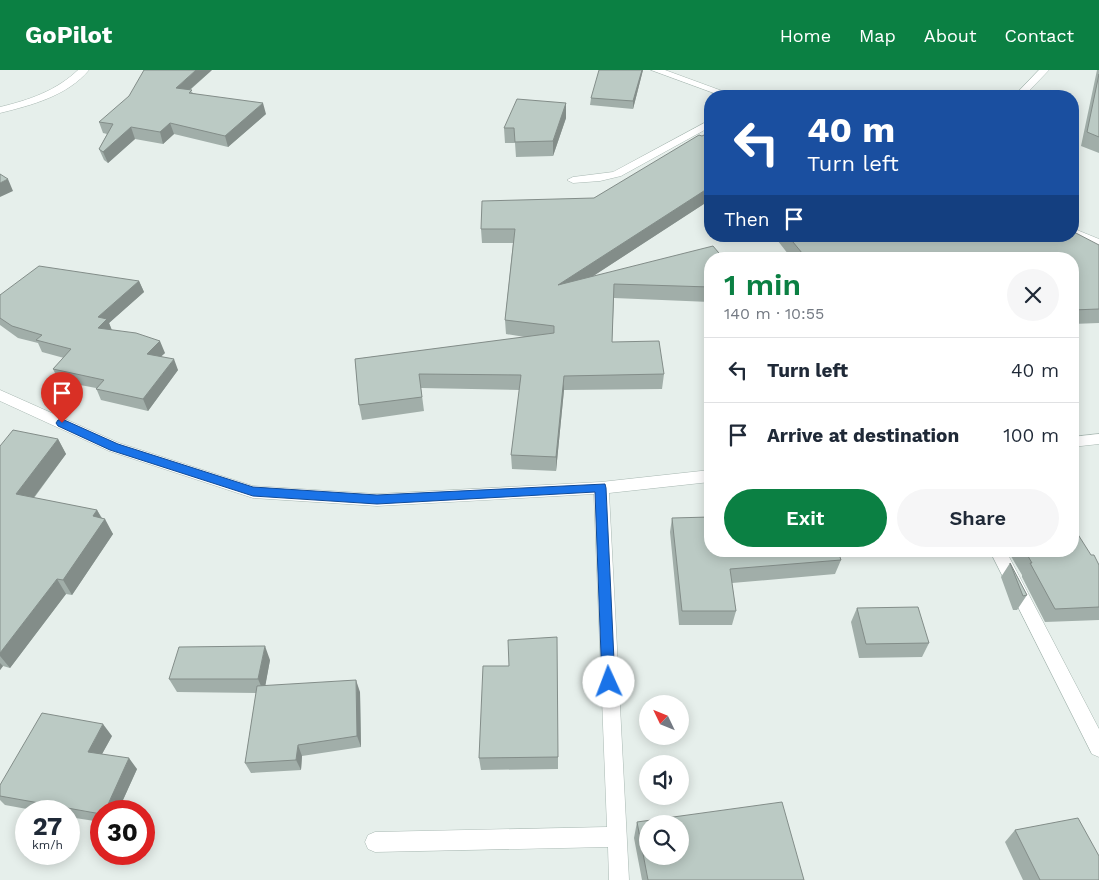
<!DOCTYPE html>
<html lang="en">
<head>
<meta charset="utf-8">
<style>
	:root { --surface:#fff; --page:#f6f6f7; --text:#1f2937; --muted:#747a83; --line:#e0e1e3; --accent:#0b8043 }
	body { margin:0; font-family:"Work Sans",sans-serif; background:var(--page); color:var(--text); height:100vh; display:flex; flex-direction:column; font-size:19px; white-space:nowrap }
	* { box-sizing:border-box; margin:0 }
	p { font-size:16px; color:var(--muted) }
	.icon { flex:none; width:28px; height:28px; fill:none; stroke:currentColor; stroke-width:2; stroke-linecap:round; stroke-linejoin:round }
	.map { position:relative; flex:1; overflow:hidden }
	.sheet { position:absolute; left:704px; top:182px; width:375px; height:305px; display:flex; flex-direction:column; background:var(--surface); border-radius:20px; box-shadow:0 2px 12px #0003 }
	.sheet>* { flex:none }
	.top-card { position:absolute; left:704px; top:20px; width:375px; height:152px; border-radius:20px; box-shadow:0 2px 12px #0003; background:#1a4fa0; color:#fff; overflow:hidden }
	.needle { width:32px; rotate:313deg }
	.tools { position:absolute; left:639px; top:625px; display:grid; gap:10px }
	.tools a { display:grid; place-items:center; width:50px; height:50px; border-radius:50%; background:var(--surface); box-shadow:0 2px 12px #0003; font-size:25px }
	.speed { position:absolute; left:15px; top:730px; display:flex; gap:10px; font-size:25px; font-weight:700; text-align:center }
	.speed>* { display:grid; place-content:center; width:65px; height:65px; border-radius:50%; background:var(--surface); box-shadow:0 2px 12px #0003; line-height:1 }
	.speed small { font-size:12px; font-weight:400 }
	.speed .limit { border:8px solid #d22; background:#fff; color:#111 }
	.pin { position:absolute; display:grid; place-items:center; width:42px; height:42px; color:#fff; margin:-51px -21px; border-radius:50% 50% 50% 0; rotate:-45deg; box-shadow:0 0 5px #0007 }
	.pin .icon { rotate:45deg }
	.me { position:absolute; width:55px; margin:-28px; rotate:358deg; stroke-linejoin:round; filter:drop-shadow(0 0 4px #0008) }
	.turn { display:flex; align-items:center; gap:18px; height:105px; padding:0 20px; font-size:22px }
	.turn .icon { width:65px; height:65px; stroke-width:2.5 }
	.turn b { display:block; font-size:35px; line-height:42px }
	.then { display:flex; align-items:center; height:48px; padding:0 20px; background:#0003; gap:10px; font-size:19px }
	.round { display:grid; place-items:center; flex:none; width:52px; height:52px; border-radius:26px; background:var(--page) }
	.head { display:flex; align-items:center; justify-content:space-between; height:85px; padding:0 20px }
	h1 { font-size:30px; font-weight:600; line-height:38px; color:var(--accent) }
	.button { display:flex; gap:10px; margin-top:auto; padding:10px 20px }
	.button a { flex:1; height:58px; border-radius:30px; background:var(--accent); color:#fff; font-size:20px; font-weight:600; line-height:58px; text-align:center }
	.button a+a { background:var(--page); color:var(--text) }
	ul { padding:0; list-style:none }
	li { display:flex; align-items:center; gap:15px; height:65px; padding:0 20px; border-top:1px solid var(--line) }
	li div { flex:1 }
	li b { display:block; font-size:19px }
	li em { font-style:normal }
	header { display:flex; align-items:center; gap:30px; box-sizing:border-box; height:70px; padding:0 25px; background:var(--accent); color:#fff }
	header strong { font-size:24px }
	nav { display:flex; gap:28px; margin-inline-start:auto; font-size:18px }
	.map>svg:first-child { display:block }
</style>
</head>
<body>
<header>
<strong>GoPilot</strong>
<nav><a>Home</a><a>Map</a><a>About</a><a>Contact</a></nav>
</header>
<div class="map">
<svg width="1099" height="810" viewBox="0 0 1099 810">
	<rect width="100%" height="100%" fill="#e6efeb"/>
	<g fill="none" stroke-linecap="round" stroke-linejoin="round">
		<!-- street casing -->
		<g stroke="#a8b8b2" stroke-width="1">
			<path id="street" d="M78,0h11c-22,26 -57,35 -89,43v-6c29,-7 56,-16 78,-37z
				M651,0h14l71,26h-14z
				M1039,0h10l-25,26h-10z
				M710,50v7l-89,49 -21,5 -27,2 -6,-3 6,-3 40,-5z
				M1072,158l27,11v9l-27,-12z
				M0,320l119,53 134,43 124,8 224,-12 109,-12v12l-101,11 20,387h-20l-1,-33 -233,5 -7,-3 -3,-7 3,-7 7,-3 232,-5 -13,-333 -217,12 -124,-8 -144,-47 -109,-50z
				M1099,364v10l-27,3v-10z
				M990,481h16l93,178v28l-7,-3z"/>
		</g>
		<!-- street -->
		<use href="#street" fill="#fff" fill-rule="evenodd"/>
	</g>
	<!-- wall -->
	<path fill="#a1aea9" d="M212,0l-22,20 3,3 73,21 -38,33 -54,-13 -11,10 -28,-5 -27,24 -4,-3 -5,-11 8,-15 -4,-1 -4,-11z
		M643,0l-10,39 -43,-4 1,-7z
		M1097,0h2v83l-18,-7z
		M566,33v15l-13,38 -37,1 -1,-14h-10l-1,-15z
		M710,62v68l-117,76 117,-17v43l-96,-4 -2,44 52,32 -2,15 -98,1 -8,81 -44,-2 -1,-14 9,-65 -99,-2 3,23 -62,9 -3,-15 -4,-46 170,-22 -19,-3 -1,-14 8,-77h-31l-1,-14 113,-31z
		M774,166h298l27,9v78l-27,1v-65h-280z
		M139,211l5,11 -35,31 3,7 53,23 -4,3 17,14 -30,41 -47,-11 -5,-12 -37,-7 -6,-12 11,-11 -22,-6 -4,-9 -20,-5 -18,-13v-30z
		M58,369l8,15 -32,44 63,12 5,8 11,16 -41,61 -6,-1 -56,74 -7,-2 -3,4v-224z
		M672,448l169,42 -6,14 -103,9 4,28 -4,14h-53l-9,-93z
		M1008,481h64l19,4 8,10v55l-54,2 -23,-45v-2z
		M1010,493l17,32 -10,15h-4l-12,-33z
		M857,538l72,35 -7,14 -63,1 -8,-36z
		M270,590l-5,26 95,6 1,55 -59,9 -1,14 -50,3 -6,-10 11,-70 -79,-1 -8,-13z
		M509,596l49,91v12l-77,1 -2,-12z
		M112,666l-10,18 35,15 -19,42h-17v11l-32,-5v-6h-31l-33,-6 -5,-5v-15z
		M637,752l167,58h-162l-8,-42z
		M1015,760l84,50h-76l-18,-38z"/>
	<!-- shaded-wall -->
	<path fill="#838d89" d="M196,0h16l-33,29 -3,-11z
		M642,0h1l-10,39v-8z
		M263,33l3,11 -38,33 -3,-11z
		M566,33v15l-13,38v-15z
		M170,53l4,11 -11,10 -3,-12z
		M131,57l4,12 -27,24 -5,-11z
		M8,109l5,12 -13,6v-14z
		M710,117v13l-152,99v-14z
		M139,211l5,11 -35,31 3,8 -14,-3v-11z
		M160,271l5,12 -13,12 -5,-11z
		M174,289l4,11 -30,41 -5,-12z
		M564,306v14l-8,81v-14z
		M58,369l8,15 -41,55 -9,-15z
		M97,440l6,11 2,-2 8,15 -41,61 -9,-15 30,-64z
		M57,509l9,15 -56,74 -10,-12v-3z
		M265,576l5,14 -6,33 -6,-14z
		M0,593l3,3 -3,4z
		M356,610l4,12 1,55 -4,-11z
		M103,654l9,12 -15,27 -9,-11z
		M298,675l4,11 -1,14 -5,-10z
		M129,688l8,11 -19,42h-13z"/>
	<!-- building -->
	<path fill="#bbcac4" stroke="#838d89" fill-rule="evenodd" d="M144,0h52l-20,18 16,2 -3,3 74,10 -38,33 -55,-13 -10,9 -29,-5 -28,25 -4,-3 14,-25 -14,-2 30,-26z
		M599,0h43l-9,31 -42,-3z
		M1099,4v63l-12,-5z
		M517,29l49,4 -13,38 -38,1 -1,-14h-10z
		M710,62v55l-152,98 155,-39 11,13h-14v28l-96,-3 -2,58 47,-1 5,33 -100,2 -8,81 -45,-2 10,-80 -102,-1 3,23 -63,8 -4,-46 199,-26v-7l-49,-6 10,-91h-34l1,-28 112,-3 105,-63 3,1z
		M0,104l8,5 -8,4z
		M1072,161l27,14v64l-27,1v-51h-265l-19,-23h284z
		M39,196l100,15 -41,36 9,2 -9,9 38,5 24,8 -13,13 27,5 -31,40 -47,-10 8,-9 -51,-11 18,-20 -35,-9 6,-5 -30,-9 -12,-8v-23z
		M13,360l45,9 -42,55 81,16 -4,6 12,3 -42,61 -6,-1 -57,74v-207z
		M710,447v34h128l3,9 -111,9 6,42h-54l-10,-93z
		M1072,455l19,30h3l5,10v42l-44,2 -25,-46h2l-7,-12h47z
		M1010,493l17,32 -4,1z
		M918,537l11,36 -63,1 -9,-36z
		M557,567l1,120 -79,1 4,-92h26l-1,-26z
		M265,576l-7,33h-89l10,-32z
		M356,610l1,56 -59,9 -2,15 -51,3 12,-77z
		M42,643l61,11 -15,28 41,6 -24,53h-4v3l-101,-18v-11z
		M782,732l22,78h-156l-11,-58zM648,754h32v32h-32z
		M1078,748l21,38v24h-59l-25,-50z"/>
	<!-- route -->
	<path fill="#1a73e8" stroke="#114b97" d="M62,349l56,25 135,43 124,8 228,-11 1,4 9,194 -1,4 -5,2 -5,-2 -2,-4 -7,-190 -218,12 -124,-8 -143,-46 -52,-24 -2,-3 2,-3z"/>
</svg>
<div class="tools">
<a><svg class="needle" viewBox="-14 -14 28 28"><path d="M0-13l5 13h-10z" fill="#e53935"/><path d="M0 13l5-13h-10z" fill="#747a83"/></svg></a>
<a><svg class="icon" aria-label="sound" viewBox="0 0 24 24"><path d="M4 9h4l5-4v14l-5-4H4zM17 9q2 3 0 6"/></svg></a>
<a><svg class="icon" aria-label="search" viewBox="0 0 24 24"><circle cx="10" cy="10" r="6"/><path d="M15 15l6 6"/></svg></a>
</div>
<div class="speed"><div>27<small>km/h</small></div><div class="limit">30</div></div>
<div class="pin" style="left:62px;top:353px;background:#d93025"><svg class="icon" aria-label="arrive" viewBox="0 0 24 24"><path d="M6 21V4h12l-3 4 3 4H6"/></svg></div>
<svg class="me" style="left:609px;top:612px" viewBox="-20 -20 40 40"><circle r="19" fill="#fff"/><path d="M0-13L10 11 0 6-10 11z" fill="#1a73e8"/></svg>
<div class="top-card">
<div class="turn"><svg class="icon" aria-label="left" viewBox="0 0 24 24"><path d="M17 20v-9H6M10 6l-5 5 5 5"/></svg><div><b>40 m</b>Turn left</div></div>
<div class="then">Then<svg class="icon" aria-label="arrive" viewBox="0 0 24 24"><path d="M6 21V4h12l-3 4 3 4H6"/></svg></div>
</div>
<section class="sheet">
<div class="head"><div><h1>1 min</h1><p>140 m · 10:55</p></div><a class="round"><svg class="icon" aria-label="close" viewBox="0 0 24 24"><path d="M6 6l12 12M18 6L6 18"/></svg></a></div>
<ul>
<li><svg class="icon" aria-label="left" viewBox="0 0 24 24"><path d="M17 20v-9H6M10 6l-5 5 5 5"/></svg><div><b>Turn left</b></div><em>40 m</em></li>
<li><svg class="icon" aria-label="arrive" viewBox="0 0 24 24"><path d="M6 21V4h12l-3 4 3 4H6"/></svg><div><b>Arrive at destination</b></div><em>100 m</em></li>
</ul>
<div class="button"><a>Exit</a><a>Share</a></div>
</section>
</div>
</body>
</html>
